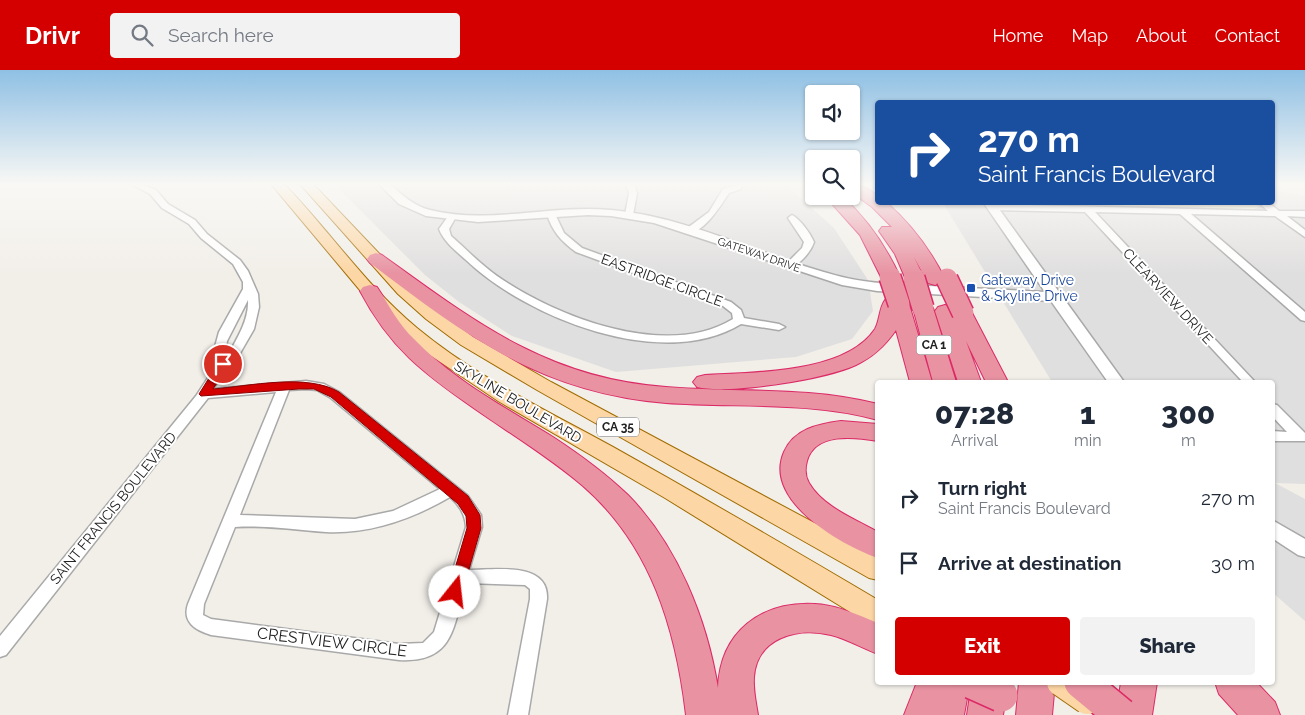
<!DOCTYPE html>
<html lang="en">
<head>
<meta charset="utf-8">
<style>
	:root { --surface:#fff; --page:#f2f2f3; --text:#1f2937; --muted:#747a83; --accent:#d40000 }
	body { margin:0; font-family:Raleway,sans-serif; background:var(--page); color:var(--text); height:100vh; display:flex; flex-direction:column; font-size:19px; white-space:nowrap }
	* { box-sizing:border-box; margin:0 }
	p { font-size:16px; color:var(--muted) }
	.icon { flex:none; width:28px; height:28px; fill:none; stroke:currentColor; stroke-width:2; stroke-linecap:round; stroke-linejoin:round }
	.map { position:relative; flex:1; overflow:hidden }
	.drawer { position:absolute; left:875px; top:310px; width:400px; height:305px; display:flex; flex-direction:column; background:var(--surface); border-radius:5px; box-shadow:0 1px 4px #0004 }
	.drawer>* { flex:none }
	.hud { position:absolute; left:875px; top:30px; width:400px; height:105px; border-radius:5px; box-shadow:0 1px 4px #0004; background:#1a4fa0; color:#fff; overflow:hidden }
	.tools { position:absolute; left:805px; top:15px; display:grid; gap:10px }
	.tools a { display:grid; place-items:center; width:55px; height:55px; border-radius:5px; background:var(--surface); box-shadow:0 1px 4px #0004; font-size:25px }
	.pin { position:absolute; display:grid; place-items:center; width:42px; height:42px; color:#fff; margin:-21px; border:2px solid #fff; border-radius:50%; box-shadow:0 1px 5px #0007 }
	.me { position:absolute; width:55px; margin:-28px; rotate:16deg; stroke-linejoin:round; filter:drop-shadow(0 0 4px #0008) }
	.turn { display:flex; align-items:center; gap:18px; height:105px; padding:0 20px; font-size:22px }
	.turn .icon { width:65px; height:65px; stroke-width:2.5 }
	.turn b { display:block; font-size:35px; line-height:42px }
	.eta { display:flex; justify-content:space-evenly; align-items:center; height:85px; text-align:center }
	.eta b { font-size:30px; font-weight:800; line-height:35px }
	.action { display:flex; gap:10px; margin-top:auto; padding:10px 20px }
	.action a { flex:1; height:58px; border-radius:5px; background:var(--accent); color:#fff; font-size:20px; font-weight:800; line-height:58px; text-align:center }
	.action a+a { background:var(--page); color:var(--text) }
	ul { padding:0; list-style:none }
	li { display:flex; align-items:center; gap:15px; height:65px; padding:0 20px }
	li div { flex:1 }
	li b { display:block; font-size:19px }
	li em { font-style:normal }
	header { display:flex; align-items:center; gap:30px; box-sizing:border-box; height:70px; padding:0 25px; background:var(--accent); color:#fff }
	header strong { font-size:24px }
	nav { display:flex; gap:28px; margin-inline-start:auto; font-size:18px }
	.search { width:350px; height:45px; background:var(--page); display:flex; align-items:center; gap:12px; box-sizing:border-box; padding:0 18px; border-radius:5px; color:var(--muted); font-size:19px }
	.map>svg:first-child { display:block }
</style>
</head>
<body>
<header>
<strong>Drivr</strong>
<div class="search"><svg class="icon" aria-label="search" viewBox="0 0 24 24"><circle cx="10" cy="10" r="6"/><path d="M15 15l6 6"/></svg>Search here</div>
<nav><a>Home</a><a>Map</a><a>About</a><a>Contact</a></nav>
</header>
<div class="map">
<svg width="1305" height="645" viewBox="0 0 1305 645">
	<rect width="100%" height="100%" fill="#f2efe9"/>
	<!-- residential -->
	<path fill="#e0dfdf" d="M334,114h451l49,44 34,52 5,31 -21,28 -56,18 -180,15 -104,-36 -53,-34 -34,-27z
		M1273,115l11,7 21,4v288l-30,-1 30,16v122l-32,-28 -1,-211h-220l-109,-179 329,-1z"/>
	<!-- education -->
	<path fill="#ffffe5" d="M1252,132l7,5 -5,2 -239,-6z"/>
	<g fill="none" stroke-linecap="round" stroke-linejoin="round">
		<!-- minor casing -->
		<g stroke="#a9a9a9" stroke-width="3">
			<path id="minor" d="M131,114h10l15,6 12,14 27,16 12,14 33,26 8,11 10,23 1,13 -5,22 -15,26h-8l-2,-2c9,-16 20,-34 19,-53l-21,41 -2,13 -6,4 -6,-4 6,-22 24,-43v-7l-10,-18 -32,-26 -12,-14 -27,-16 -12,-14z
				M626,114h8l3,9 -4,22 -4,3 -4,-3 4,-22z
				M738,115h3v4l-12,4c-8,12 -26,42 -43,40v-4l23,-17 14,-23z
				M1258,132h10l11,9h26v6l-18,-1 18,14v7l-30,-21 -84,-2 114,98v9l-4,-1 -121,-106 -85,-2 160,170h-12l-158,-170 -94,-2 -4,-3 4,-3 277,7z
				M551,141l4,3 9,19 18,15 149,54 10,8 3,8 35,6 6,3 -6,3 -38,-6c-78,48 -214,-6 -275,-64 -10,-9 -22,-18 -27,-31l10,-14h6l1,2 -7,12 2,7c15,13 29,28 46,40 59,41 169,84 236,43l-1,-6 -9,-7 -147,-54c-15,-11 -24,-21 -29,-38z
				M792,145c8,4 18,18 22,27 -3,10 -14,22 -24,26l-5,-3 17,-17 2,-6 -16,-24z
				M223,290l6,4 -16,25 93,-8 18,3 15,8 129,104 13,19 1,12 -13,43c26,0 80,-9 78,29l-19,116h-20l22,-116v-10l-5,-4 -59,-2c-13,43 -11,80 -67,77l-188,-25c-16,-5 -29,-13 -23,-31l88,-212 -68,6 -202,257 -6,2v-21l196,-240 23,-35zM306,319l11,1 14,8 109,91 -47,22 -38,8 -115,-4 49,-125zM450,427c10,9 15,17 16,30l-32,105 -11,11 -24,1 -188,-25 -8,-4 1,-11 31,-77c31,-2 61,3 91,5 45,2 86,-13 124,-35z
				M1272,334l5,1 28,28v8h-33v-10l15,1 -15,-16z"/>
		</g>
		<!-- tertiary casing -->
		<g stroke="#a9a9a9" stroke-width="3">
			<path id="tertiary" d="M379,114h11c12,11 24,22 40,26 59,15 121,-6 181,0 80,7 154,48 231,67 28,7 58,7 87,9 39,2 78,4 116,6l-62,-90h11l130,180h-16l-57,-81 -174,-10 -35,-6 -188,-62 -43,-7 -23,-1 -110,7 -52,-6 -27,-12z
				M1272,450l33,19v18l-7,-2 -26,-17z"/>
		</g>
		<!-- primary casing -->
		<g stroke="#a06b00" stroke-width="2">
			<path id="primary" d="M271,114h13c45,46 82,102 133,144 59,49 129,82 196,119 89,50 177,101 265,153v27l-10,-4 -203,-125 -167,-97 -71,-48 -22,-17 -36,-35z
				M300,114h13l97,102 28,25 35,26 78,45 327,175v23l-9,-2 -332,-188 -76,-45 -35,-26 -28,-25z"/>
		</g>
		<!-- motorway casing -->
		<g stroke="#dc2a67" stroke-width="2">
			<path id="motorway" d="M851,114c11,0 18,6 27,12v6h8c25,22 44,47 59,77l-3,4 -7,2 -7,-2 -14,-26 10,21 -3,4 -7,2 -7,-2 -12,-28 -16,-23 3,-4h10l-20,-20 -21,-15z
				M825,126h17c25,23 44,50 58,81l-3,4 -7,2 -7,-2 -23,-46z
				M376,183l6,2c93,67 166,124 284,132 71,6 142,-1 212,17v16c-70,-19 -140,-12 -212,-17 -125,-10 -200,-67 -296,-140l-3,-4 3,-4z
				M370,215l7,2c12,18 21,37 37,52 39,41 92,69 139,98 26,17 52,36 75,58 49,50 79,124 90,193 2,-56 43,-87 97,-84 22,1 43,11 63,19v31c-16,-6 -31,-15 -47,-19 -33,-8 -74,2 -77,42 -1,13 2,25 4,38h-72c-10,-86 -35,-170 -103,-229 -34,-29 -72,-52 -108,-77 -52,-36 -85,-61 -115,-118l3,-4z
				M892,228l14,2 3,4 23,78h-22l-14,-52c-11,16 -23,27 -40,35 -30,14 -128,30 -159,22l-4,-5 4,-5 8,-2c48,-3 140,-1 170,-46 5,-9 4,-21 10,-29z
				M923,232l7,2 3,4 23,74h-23l-20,-74 3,-4z
				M945,235l7,2 3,3 8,-3 7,2 38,73h-22l-20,-41 15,41h-23l-23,-71 3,-4z
				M841,351l37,3v17c-23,-4 -63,-9 -71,20 -2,7 -2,15 2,22 14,24 46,36 69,49v26c-38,-13 -115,-58 -94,-106 10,-23 34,-28 57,-31z
				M917,612h53l-6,33h-60z
				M972,612h36l-5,33h-36z
				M1019,612h36l-3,33h-36z
				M1121,612h36l-5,33h-36z
				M1215,612h41l19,20 5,13h-42l-19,-21z"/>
		</g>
		<!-- minor -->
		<use href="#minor" fill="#fff" fill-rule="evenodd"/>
		<!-- tertiary -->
		<use href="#tertiary" fill="#fff" fill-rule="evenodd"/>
		<!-- primary -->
		<use href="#primary" fill="#fcd6a4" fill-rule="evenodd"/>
		<!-- motorway -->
		<use href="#motorway" fill="#e892a2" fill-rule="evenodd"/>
		<!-- primary-bridge casing -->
		<g stroke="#a06b00" stroke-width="30" stroke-linecap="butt">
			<path id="primary-bridge" d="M1061,612l26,18"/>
		</g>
		<!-- motorway-bridge-far1 casing -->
		<g stroke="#dc2a67" stroke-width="24" stroke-linecap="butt">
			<path id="motorway-bridge-far1" d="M890,207l9,27
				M914,208l9,30
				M947,209l16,34"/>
		</g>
		<!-- motorway-bridge casing -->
		<g stroke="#dc2a67" stroke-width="36" stroke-linecap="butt">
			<path id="motorway-bridge" d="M972,612l29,13
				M1081,612l40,33"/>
		</g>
		<!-- primary-bridge -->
		<use href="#primary-bridge" stroke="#fcd6a4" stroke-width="28"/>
		<!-- motorway-bridge-far1 -->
		<use href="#motorway-bridge-far1" stroke="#e892a2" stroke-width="21"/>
		<!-- motorway-bridge -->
		<use href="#motorway-bridge" stroke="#e892a2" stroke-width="33"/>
	</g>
	<!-- sky -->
	<linearGradient id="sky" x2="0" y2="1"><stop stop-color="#8fc0e4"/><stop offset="0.56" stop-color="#f9f8f5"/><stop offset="1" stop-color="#f9f8f5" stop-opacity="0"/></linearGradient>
	<rect width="1305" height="204" fill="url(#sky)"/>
	<!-- route -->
	<path fill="#d40000" stroke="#8a0000" d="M223,291l6,3 -16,25c37,-3 94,-16 126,3l129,104 12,19 1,13 -20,69 -6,1 -5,-1 -2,-5 19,-64 -1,-12 -8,-12 -127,-107 -17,-8h-15l-98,7 -2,-2 20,-32z"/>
	<!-- markers -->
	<rect fill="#1a4fb4" stroke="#fff" stroke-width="2" x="966" y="213" width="10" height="10" rx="2.5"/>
	<g text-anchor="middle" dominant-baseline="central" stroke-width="4" stroke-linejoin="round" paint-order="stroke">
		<!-- far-street labels -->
		<g font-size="11" fill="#222" stroke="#fff">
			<text transform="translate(759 185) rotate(19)">GATEWAY DRIVE</text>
		</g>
		<!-- shield labels -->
		<g fill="#fff" stroke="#646464" stroke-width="1">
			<rect x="916.5" y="265.5" width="35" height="19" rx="4"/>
			<rect x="597" y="347.5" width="42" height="19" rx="4"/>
		</g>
		<g font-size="12" font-weight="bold" fill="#222">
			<text x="934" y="275">CA 1</text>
			<text x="618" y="357">CA 35</text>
		</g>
		<!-- street labels -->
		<g font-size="14" fill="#222" stroke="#fff">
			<text transform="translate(662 210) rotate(20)">EASTRIDGE CIRCLE</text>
			<text transform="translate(1168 226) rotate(47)">CLEARVIEW DRIVE</text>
			<text transform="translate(518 332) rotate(31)">SKYLINE BOULEVARD</text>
			<text transform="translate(113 438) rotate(-51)">SAINT FRANCIS BOULEVARD</text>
		</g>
		<!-- transit labels -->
		<g font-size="14" fill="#164399" stroke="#fff" text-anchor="start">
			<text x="981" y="210">Gateway Drive<tspan x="981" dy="16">&amp; Skyline Drive</tspan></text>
		</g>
		<!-- near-street labels -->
		<g font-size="16" fill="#222" stroke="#fff">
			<text transform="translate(332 572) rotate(7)">CRESTVIEW CIRCLE</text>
		</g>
	</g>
</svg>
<div class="tools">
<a><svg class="icon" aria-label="sound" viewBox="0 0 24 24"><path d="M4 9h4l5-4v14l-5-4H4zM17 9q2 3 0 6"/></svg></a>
<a><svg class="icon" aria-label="search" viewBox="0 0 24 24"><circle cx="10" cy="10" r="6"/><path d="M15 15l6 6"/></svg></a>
</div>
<div class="pin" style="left:223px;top:294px;background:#d93025"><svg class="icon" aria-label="arrive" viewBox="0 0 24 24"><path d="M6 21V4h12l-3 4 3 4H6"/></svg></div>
<svg class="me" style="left:455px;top:522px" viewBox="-20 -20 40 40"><circle r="19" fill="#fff"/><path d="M0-13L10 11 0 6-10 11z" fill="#d40000"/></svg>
<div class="hud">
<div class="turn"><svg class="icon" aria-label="right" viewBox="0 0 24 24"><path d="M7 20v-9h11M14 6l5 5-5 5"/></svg><div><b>270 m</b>Saint Francis Boulevard</div></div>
</div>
<section class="drawer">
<div class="eta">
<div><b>07:28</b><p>Arrival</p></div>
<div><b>1</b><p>min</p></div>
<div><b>300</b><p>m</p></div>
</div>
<ul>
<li><svg class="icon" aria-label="right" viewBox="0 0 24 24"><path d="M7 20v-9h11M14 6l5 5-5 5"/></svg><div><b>Turn right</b><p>Saint Francis Boulevard</p></div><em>270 m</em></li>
<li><svg class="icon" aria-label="arrive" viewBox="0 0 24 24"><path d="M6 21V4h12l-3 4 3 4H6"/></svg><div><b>Arrive at destination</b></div><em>30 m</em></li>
</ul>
<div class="action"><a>Exit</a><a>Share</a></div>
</section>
</div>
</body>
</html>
